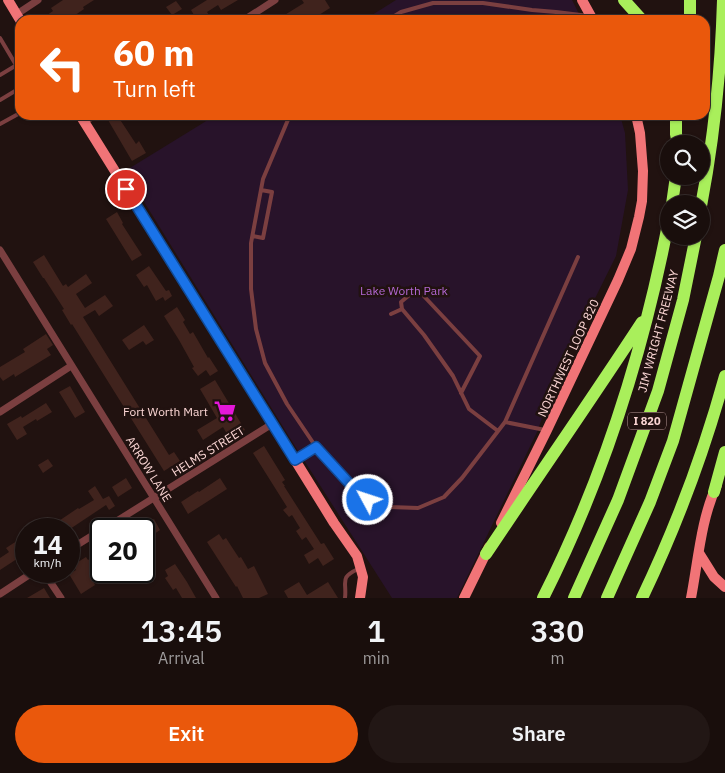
<!DOCTYPE html>
<html lang="en">
<head>
<meta charset="utf-8">
<style>
	:root { --surface:#190e0c; --page:#221715; --text:#f1f3f6; --muted:#9f9c9d; --line:#372e2d; --accent:#ea580c }
	body { margin:0; font-family:"IBM Plex Sans",sans-serif; background:var(--page); color:var(--text); height:100vh; display:flex; flex-direction:column; font-size:19px; white-space:nowrap }
	* { box-sizing:border-box; margin:0 }
	p { font-size:16px; color:var(--muted) }
	.icon { flex:none; width:28px; height:28px; fill:none; stroke:currentColor; stroke-width:2; stroke-linecap:round; stroke-linejoin:round }
	.map { position:relative; height:598px; overflow:hidden }
	.drawer { display:flex; flex-direction:column; background:var(--surface); flex:1 }
	.drawer>* { flex:none }
	.banner { position:absolute; left:15px; top:15px; width:695px; height:105px; border-radius:15px; box-shadow:0 1px 4px #0004,0 0 0 1px var(--line); background:#ea580c; color:#fff; overflow:hidden }
	.tools { position:absolute; left:660px; top:135px; display:grid; gap:10px }
	.tools a { display:grid; place-items:center; width:50px; height:50px; border-radius:50%; background:var(--surface); box-shadow:0 1px 4px #0004,0 0 0 1px var(--line); font-size:25px }
	.speed { position:absolute; left:15px; top:518px; display:flex; gap:10px; font-size:25px; font-weight:700; text-align:center }
	.speed>* { display:grid; place-content:center; width:65px; height:65px; border-radius:50%; background:var(--surface); box-shadow:0 1px 4px #0004,0 0 0 1px var(--line); line-height:1 }
	.speed small { font-size:12px; font-weight:400 }
	.speed .limit { border:2px solid #111; border-radius:8px; background:#fff; color:#111 }
	.pin { position:absolute; display:grid; place-items:center; width:42px; height:42px; color:#fff; margin:-21px; border:2px solid #fff; border-radius:50%; box-shadow:0 1px 5px #0007 }
	.me { position:absolute; width:55px; margin:-28px; rotate:310deg; stroke-linejoin:round; filter:drop-shadow(0 0 4px #0008) }
	.turn { display:flex; align-items:center; gap:18px; height:105px; padding:0 15px; font-size:22px }
	.turn .icon { width:65px; height:65px; stroke-width:2.5 }
	.turn b { display:block; font-size:35px; line-height:42px }
	.eta { display:flex; justify-content:space-evenly; align-items:center; height:85px; text-align:center }
	.eta b { font-size:30px; font-weight:600; line-height:35px }
	.cta { display:flex; gap:10px; margin-top:auto; padding:10px 15px }
	.cta a { flex:1; height:58px; border-radius:30px; background:var(--accent); color:#fff; font-size:20px; font-weight:600; line-height:58px; text-align:center }
	.cta a+a { background:var(--page); color:var(--text) }
	.map>svg:first-child { display:block }
</style>
</head>
<body>
<div class="map">
<svg width="725" height="598" viewBox="0 0 725 598">
	<rect width="100%" height="100%" fill="#211210"/>
	<!-- green -->
	<path fill="#28132a" d="M396,0h176l10,20h-218z
		M216,115h404l5,18 3,57 -12,66 -55,111 -24,65 -80,166h-65l-99,-155 -168,-272z"/>
	<!-- building -->
	<path fill="#40231d" d="M63,0h31l-11,7 1,2 -16,11h-28l13,-9 -2,-3z
		M207,0h31l-17,10 -3,-5 -11,7 5,8h-15l-6,-10z
		M302,0h23l5,8 -19,12h-25l-3,-4 21,-13z
		M176,1l6,8 -10,6 -6,-8z
		M117,115l19,29 3,-3 7,12 -14,8 -24,-41z
		M117,212l6,11 -1,1 20,31 -10,6 -26,-42z
		M44,255l19,31 3,-2 2,3 18,-13 6,9 -16,11 9,14 20,-13 8,11 -14,10 -4,-6 -12,7 86,138 5,-3 6,9 -16,10 -92,-147 -1,1 -9,-15 2,-1 -20,-31h-1l-10,-16z
		M149,266l17,25 3,-1 3,6 -7,5 -2,-4 -7,4 -9,-16 -3,2 -8,-12z
		M177,307l8,13 -2,2 7,12 3,-2 15,26 1,-1 9,14 -8,5 -4,-6 -8,6 -6,-8 2,-1 -15,-27 -15,-24z
		M144,325l10,15 -8,5 -3,-4 -14,9 -7,-10z
		M46,334l7,11 -6,4 4,6 -36,22 -1,-3 -11,7 -3,-4v-10l25,-15 -2,-3z
		M215,380l30,50 -15,9 -7,-12 -20,13 -6,-10 20,-12 -17,-29z
		M70,386l15,26 -10,6 -16,-26z
		M46,403l6,9 -15,9 -1,-2 -13,8 4,7 -10,6 -10,-16 14,-8 1,2z
		M264,446l21,34 -3,2 3,4h-1l37,58 3,-1 10,16 -11,7 -5,-8 -9,6 -5,-9 10,-6 -8,-12 -4,3 -6,-9 4,-3 -8,-13 -3,2 -6,-7 4,-3 -34,-54z
		M48,459l5,7 -10,7 -5,-8z
		M126,478l6,10 -14,9 -6,-10z
		M220,478l7,11 -39,25 -7,-12 17,-11 1,1z
		M95,486l8,13 6,-3 6,10 -6,4 -3,-5 -36,24h-23l31,-21 1,1 15,-9 -6,-9z
		M154,519l6,11 -16,11v-16z
		M219,534l4,6 3,-2 13,20 2,-1 7,12 6,-3 14,28 -9,4h-16l-6,-12 -1,1 -29,-45z
		M23,537l3,6v10l-26,17v-12l9,-6 -3,-4z
		M101,552v19l-10,6 4,8 -14,9 -12,-20 7,-4 -3,-5 13,-8 2,3z
		M175,564l12,18 9,16h-14l-6,-10 -3,2 -8,-12 3,-2 -3,-6z
		M129,571h23l-17,11z
		M299,582l8,13 21,-13 10,16h-50l-4,-7z
		M44,588l6,10h-23z"/>
	<g fill="none" stroke-linecap="round" stroke-linejoin="round">
		<!-- lane -->
		<path stroke="#7b3f40" stroke-width="4" d="M388,20l13,-8 32,-9h50l49,7 24,2 33,4
			M0,38l16,27
			M0,75l20,-12
			M0,100l20,-12
			M290,115l-27,64 -12,64v46l5,40 9,34 22,41 29,43
			M0,124l20,-11
			M253,236l10,2 9,-46 -11,-2
			M391,314l11,-5
			M461,393l19,-37 -60,-64h-7l-12,10 1,7 22,26 29,41 16,33 29,22
			M505,422l40,8
			M297,459l19,-12 32,35 20,18 22,7 28,1 26,-11 18,-19 43,-56 73,-165
			M345,598c2,-17 -6,-20 13,-29"/>
		<!-- street -->
		<path stroke="#7b3f40" stroke-width="7" d="M17,14l21,-14
			M244,20l31,-20
			M84,122l11,-7
			M0,250l216,348
			M0,412l71,-46
			M104,529l168,-105
			M69,550l32,-20
			M43,571l18,27
			M0,594l35,-23"/>
		<!-- secondary -->
		<path stroke="#f17477" stroke-width="10" d="M8,0l12,20
			M582,0l11,20
			M80,115l215,345 39,63 23,33 6,21 -3,21
			M501,523l46,-93 71,-150 13,-31 8,-32 3,-16 1,-30 -3,-38 -4,-18
			M699,553l15,24 11,10
			M464,598l25,-51
			M691,598c7,-36 10,-80 26,-113"/>
		<!-- highway -->
		<path stroke="#a9ef5b" stroke-width="12" d="M624,0l18,20
			M690,20v-20
			M676,115v19l2,10
			M672,204l4,-28
			M701,206c13,-68 20,-137 22,-206
			M714,492l11,-40
			M486,554c52,-78 105,-154 156,-232
			M543,598c60,-119 101,-248 126,-379
			M574,598l44,-98 40,-109 25,-91 13,-64
			M607,598l43,-96 23,-61 46,-165 6,-26
			M642,598c34,-71 62,-146 83,-222"/>
	</g>
	<g fill="none" stroke-linecap="round" stroke-linejoin="round">
		<!-- route casing -->
		<g stroke="#114b97" stroke-width="12">
			<path id="route" d="M126,189l169,271 21,-13 32,35 20,18"/>
		</g>
		<!-- route -->
		<use href="#route" stroke="#1a73e8" stroke-width="9"/>
	</g>
	<!-- icons -->
	<defs>
		<g id="supermarket-bare" transform="scale(1.725)"><path d="M-6-5.5h2.5l.6 2H6L4.5 2H-2.5L-4.4-4H-6ZM-1.5 3.2a1.3 1.3 0 1 0 .1 0ZM3 3.2a1.3 1.3 0 1 0 .1 0Z" fill="#e417d9" stroke="#211210" stroke-width="2.5" paint-order="stroke"/></g>
	</defs>
	<g fill-rule="evenodd">
		<use href="#supermarket-bare" x="225" y="411"/>
	</g>
	<g text-anchor="middle" dominant-baseline="central" stroke-width="5" stroke-linejoin="round" paint-order="stroke">
		<!-- shield labels -->
		<rect fill="#211210" stroke="#ba9b99" stroke-width="1" x="628" y="412.5" width="38" height="17" rx="4"/>
		<g font-size="11" font-weight="bold" fill="#fbd6d4">
			<text x="647" y="421">I 820</text>
		</g>
		<!-- park labels -->
		<g font-size="12" fill="#b367d3" stroke="#211210">
			<text x="404" y="290">Lake Worth Park</text>
		</g>
		<!-- street labels -->
		<g font-size="12" fill="#fbd6d4" stroke="#211210">
			<text transform="translate(658 331) rotate(-75)">JIM WRIGHT FREEWAY</text>
			<text transform="translate(568 358) rotate(-65)">NORTHWEST LOOP 820</text>
			<text transform="translate(208 451) rotate(-32)">HELMS STREET</text>
			<text transform="translate(149 469) rotate(58)">ARROW LANE</text>
		</g>
		<!-- poi labels -->
		<g font-size="12" fill="#fbd6d4" stroke="#211210" text-anchor="end">
			<text x="208" y="411">Fort Worth Mart</text>
		</g>
	</g>
</svg>
<div class="tools">
<a><svg class="icon" aria-label="search" viewBox="0 0 24 24"><circle cx="10" cy="10" r="6"/><path d="M15 15l6 6"/></svg></a>
<a><svg class="icon" aria-label="layers" viewBox="0 0 24 24"><path d="M12 4l9 5-9 5-9-5zM3 14l9 5 9-5"/></svg></a>
</div>
<div class="speed"><div>14<small>km/h</small></div><div class="limit">20</div></div>
<div class="pin" style="left:126px;top:189px;background:#d93025"><svg class="icon" aria-label="arrive" viewBox="0 0 24 24"><path d="M6 21V4h12l-3 4 3 4H6"/></svg></div>
<svg class="me" style="left:368px;top:500px" viewBox="-20 -20 40 40"><circle r="17" fill="#1a73e8" stroke="#fff" stroke-width="3"/><path d="M0-11L8 9 0 5-8 9z" fill="#fff"/></svg>
<div class="banner">
<div class="turn"><svg class="icon" aria-label="left" viewBox="0 0 24 24"><path d="M17 20v-9H6M10 6l-5 5 5 5"/></svg><div><b>60 m</b>Turn left</div></div>
</div>
</div>
<section class="drawer">
<div class="eta">
<div><b>13:45</b><p>Arrival</p></div>
<div><b>1</b><p>min</p></div>
<div><b>330</b><p>m</p></div>
</div>
<div class="cta"><a>Exit</a><a>Share</a></div>
</section>
</body>
</html>
